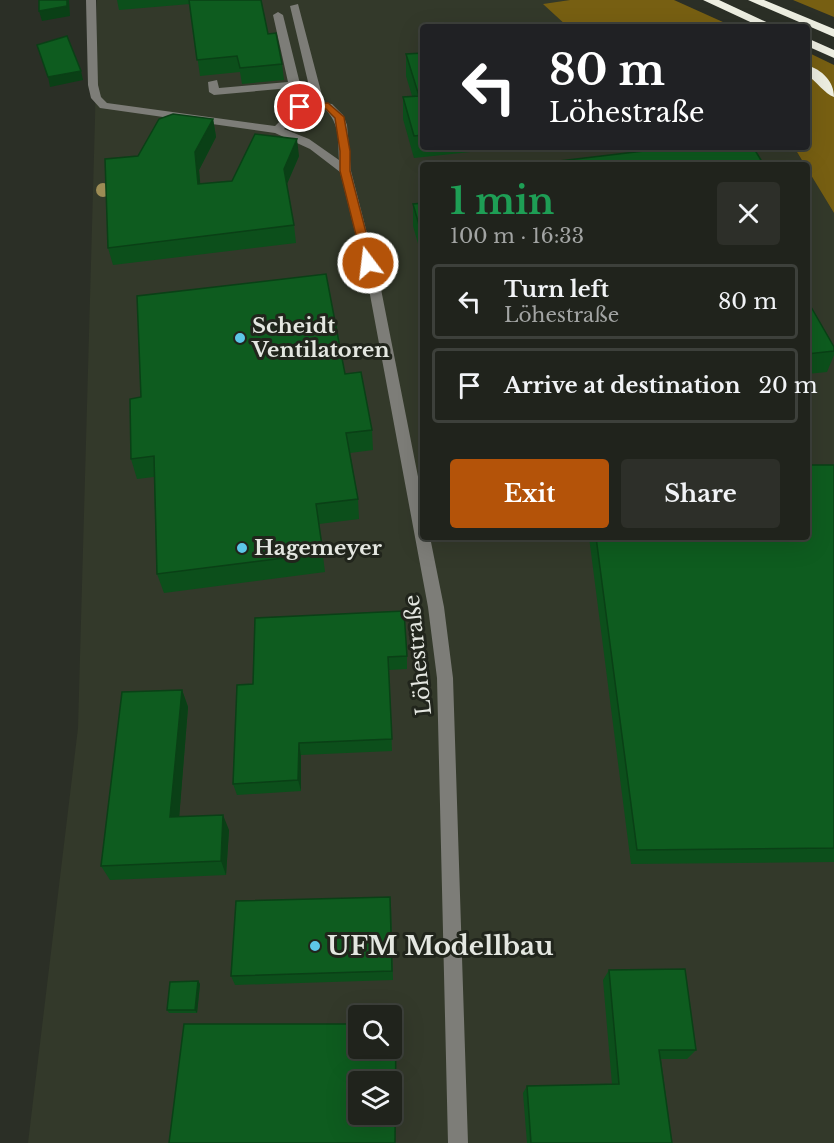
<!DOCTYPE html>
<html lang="en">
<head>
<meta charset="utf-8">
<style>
	:root { --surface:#20231c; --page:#2d2f29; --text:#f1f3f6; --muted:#a2a4a3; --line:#3d403b; --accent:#b45309 }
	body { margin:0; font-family:"Libre Baskerville",serif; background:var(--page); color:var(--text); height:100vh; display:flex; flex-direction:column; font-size:22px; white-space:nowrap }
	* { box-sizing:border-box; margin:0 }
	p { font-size:20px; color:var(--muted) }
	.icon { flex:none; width:33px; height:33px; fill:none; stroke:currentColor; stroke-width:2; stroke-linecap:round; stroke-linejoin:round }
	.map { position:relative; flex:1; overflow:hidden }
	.details { position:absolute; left:420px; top:162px; width:390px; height:378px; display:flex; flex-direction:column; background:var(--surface); border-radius:6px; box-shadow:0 6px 24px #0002,0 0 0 2px var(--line) }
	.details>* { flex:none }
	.top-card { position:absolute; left:420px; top:24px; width:390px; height:126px; border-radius:6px; box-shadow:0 6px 24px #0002,0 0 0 2px var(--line); background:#202124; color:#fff; overflow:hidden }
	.controls { position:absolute; left:348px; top:1005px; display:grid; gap:12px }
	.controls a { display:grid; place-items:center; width:54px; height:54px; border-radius:6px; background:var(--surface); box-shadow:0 6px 24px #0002,0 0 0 2px var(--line); font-size:30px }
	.pin { position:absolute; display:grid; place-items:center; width:51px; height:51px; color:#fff; margin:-26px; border:3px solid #fff; border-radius:50%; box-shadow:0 2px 6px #0007 }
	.me { position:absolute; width:66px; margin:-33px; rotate:345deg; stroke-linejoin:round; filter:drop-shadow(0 0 4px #0008) }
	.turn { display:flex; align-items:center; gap:21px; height:126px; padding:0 30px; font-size:27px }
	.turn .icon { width:78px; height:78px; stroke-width:2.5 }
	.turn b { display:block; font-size:42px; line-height:51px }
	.round { display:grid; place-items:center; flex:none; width:63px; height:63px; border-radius:6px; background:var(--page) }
	.overview { display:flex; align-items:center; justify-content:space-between; height:102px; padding:0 30px }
	h1 { font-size:36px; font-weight:800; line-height:45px; color:#1e9e55 }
	.action { display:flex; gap:12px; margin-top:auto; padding:12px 30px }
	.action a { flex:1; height:69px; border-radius:6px; background:var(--accent); color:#fff; font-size:24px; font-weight:800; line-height:69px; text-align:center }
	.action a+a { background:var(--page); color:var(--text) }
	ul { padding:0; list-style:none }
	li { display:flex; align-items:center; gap:18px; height:75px; margin:0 12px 9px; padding:0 18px; border:3px solid var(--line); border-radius:6px }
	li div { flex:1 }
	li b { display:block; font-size:22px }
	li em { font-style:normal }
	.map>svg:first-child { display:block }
</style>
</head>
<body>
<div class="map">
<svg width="834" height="1143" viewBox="0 0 834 1143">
	<rect width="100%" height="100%" fill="#2b2f26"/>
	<!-- built -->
	<path fill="#33392a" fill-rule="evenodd" d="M97,0h473l-26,4 24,23h-145v120h371l11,18h-382v372h384v-369l27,45v930h-806l50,-415 17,-609zM358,1016h34v32h-34zM358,1082h34v32h-34z"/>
	<!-- forest -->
	<path fill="#775f12" d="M570,0h104l60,27h-166l-25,-23z
		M793,0h41v17z
		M807,52l27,13v148l-40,-66h13z"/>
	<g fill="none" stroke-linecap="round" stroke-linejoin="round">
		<!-- minor -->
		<path fill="#7d7d78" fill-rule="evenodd" d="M86,0h10l2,85 3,12 6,6 168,23 21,-20 -6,-18 -76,7 -5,-3 -1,-10 9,-2 2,8 69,-6 -15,-67 5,-3 5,3 22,89 8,-1 -23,-97 8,-2 26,99 8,1 11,11 4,10 4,46 29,113 43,218v35h7l14,70 9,71 15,465h-20l-11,-465 -9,-71 -60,-323 -28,-112 -30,-23 -35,-16 -175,-25 -9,-10 -3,-13zM325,109c15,15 13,31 14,51l-30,-21 -25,-10 20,-19z"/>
		<!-- highway -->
		<path fill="#edeee1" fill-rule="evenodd" d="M703,0h16l58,27h-16z
			M748,0h16l70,29v8z
			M807,38l27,12v8l-27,-12z
			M807,65c15,5 27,16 27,32 -9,-3 -18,-16 -27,-22z"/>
	</g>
	<!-- trees -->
	<circle fill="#9d8c55" cx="103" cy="190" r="7"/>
	<!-- wall -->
	<path fill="#0c4f1b" d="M117,0h144l7,34 14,30 2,16 -42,4 -2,-12 -40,4 -10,-72 -71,6z
		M423,53v94h95l-104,11 -11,-39v-22l9,-1 -6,-20v-22z
		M213,119l3,18 -17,33 1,14 32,-3 67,-25 -12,28 7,41 2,18 -183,22 -5,-17 30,-92z
		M423,203v58l-10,-35v-22z
		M807,300l27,47v8l-7,17 -20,2z
		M345,374l27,56 1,20 -23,3 8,46 1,20 -40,5 6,48 -161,21 -7,-19 -3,-97 -17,2 -6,-20z
		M834,465v397l-203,2 -42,-327h218z
		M255,618l152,38v13l-18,1 3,81 -91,4v36l-64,4 -4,-11 20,-100z
		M182,690l6,17 -9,110 50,13 -3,45 -116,5 -9,-14z
		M391,907l2,73 -158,5 -4,-9z
		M609,970l87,80 -9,9h-26l11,84h-145l-4,-50 4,-7 85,-2 -9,-104z
		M198,981l2,3 -3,29h-28l-2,-3z"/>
	<!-- shaded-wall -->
	<path fill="#0a4016" d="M67,0h2l1,16 -28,5 -3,-10z
		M81,71l2,9 -33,7 -2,-10z
		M213,119l3,18 -17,33 3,32 -4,-18 -3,-32z
		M297,139l2,17 -13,30 -2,-17z
		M182,690l6,17 -10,125 -8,-15z
		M299,743l2,12v36l-3,-11z
		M223,815l6,15 -3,45 -5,-14z
		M198,981l2,3 -3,29 -2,-3z"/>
	<!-- building -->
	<path fill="#0e5c1f" stroke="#0a4016" stroke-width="1.5" fill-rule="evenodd" d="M39,0h28v6l-28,5z
		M189,0h72l7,34 8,-1 6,31 -42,4 -3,-12 -40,4z
		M67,36l14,35 -33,6 -11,-32z
		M423,53v82l-9,1 -11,-39 16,-1 -13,-42z
		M173,114l40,5 -18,33 3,32 34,-3 23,-47 42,5 -13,30 10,56 -186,23 -3,-89 33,-3 21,-37z
		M678,147h75l11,18h-239z
		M423,203v36l-10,-35z
		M326,274l19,100 16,-2 11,58 -26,3 12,66 -42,5 7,49 -166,21 -3,-118 -23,3 -1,-60 11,-2 -4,-101z
		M807,300l27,47v4l-27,3z
		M807,465h27v383l-197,2 -41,-313h211z
		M404,611l3,45 -19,1 4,82 -93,4 -1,37 -65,4 4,-99 16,-1 2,-66z
		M182,690l-12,127 53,-2 -2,46 -120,5 21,-174z
		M390,897l2,74 -161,5 5,-75z
		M685,969l11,81h-37l13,93h-141l-4,-57 92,-2 -10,-114z
		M198,981l-3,29h-28l3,-28z
		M184,1024h174v24h34v-24h4l-1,119h-226zM358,1082h34v32h-34z"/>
	<!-- route -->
	<path fill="#b45309" stroke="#753606" stroke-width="1.5" d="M328,103l16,14 6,34v20l24,92 -6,4 -5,-4 -23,-92v-20l-5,-33 -9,-9 -26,1 -4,-3 4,-3z"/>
	<!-- markers -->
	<g fill="#5dc7e8" stroke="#21251c" stroke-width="2">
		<circle cx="240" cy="338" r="6"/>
		<circle cx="242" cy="548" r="6"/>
		<circle cx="315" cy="946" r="6"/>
	</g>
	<g text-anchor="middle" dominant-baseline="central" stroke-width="6" stroke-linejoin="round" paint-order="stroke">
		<!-- poi labels -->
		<g font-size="21" font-weight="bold" fill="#e4e7e1" stroke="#21251c" text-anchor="start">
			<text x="252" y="326">Scheidt<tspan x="252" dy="24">Ventilatoren</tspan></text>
			<text x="254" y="548">Hagemeyer</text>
		</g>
		<!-- street labels -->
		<g font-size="21" fill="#e4e7e1" stroke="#21251c">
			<text transform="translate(418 655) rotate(-96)">Löhestraße</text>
		</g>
		<!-- near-poi labels -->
		<g font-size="26" font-weight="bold" fill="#e4e7e1" stroke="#21251c" text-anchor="start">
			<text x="327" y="946">UFM Modellbau</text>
		</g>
	</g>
</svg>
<div class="controls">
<a><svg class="icon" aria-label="search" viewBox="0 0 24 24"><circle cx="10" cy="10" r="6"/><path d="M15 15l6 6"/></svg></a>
<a><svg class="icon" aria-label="layers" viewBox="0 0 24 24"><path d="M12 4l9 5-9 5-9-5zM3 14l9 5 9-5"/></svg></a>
</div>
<div class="pin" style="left:300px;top:107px;background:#d93025"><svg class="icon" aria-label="arrive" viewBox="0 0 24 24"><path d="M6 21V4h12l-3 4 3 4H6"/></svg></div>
<svg class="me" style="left:368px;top:263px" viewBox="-20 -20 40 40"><circle r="17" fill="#b45309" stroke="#fff" stroke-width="3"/><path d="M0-11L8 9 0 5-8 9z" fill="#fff"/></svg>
<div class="top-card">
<div class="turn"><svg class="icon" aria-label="left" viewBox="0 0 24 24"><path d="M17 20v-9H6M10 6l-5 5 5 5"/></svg><div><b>80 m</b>Löhestraße</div></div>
</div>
<section class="details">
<div class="overview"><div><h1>1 min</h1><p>100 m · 16:33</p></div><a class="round"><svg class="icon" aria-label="close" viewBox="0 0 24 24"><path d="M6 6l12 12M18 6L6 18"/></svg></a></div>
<ul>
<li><svg class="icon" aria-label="left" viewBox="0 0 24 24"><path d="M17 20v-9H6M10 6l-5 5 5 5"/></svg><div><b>Turn left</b><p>Löhestraße</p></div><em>80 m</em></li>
<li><svg class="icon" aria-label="arrive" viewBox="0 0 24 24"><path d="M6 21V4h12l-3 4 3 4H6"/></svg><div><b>Arrive at destination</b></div><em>20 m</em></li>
</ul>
<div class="action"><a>Exit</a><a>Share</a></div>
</section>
</div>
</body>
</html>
